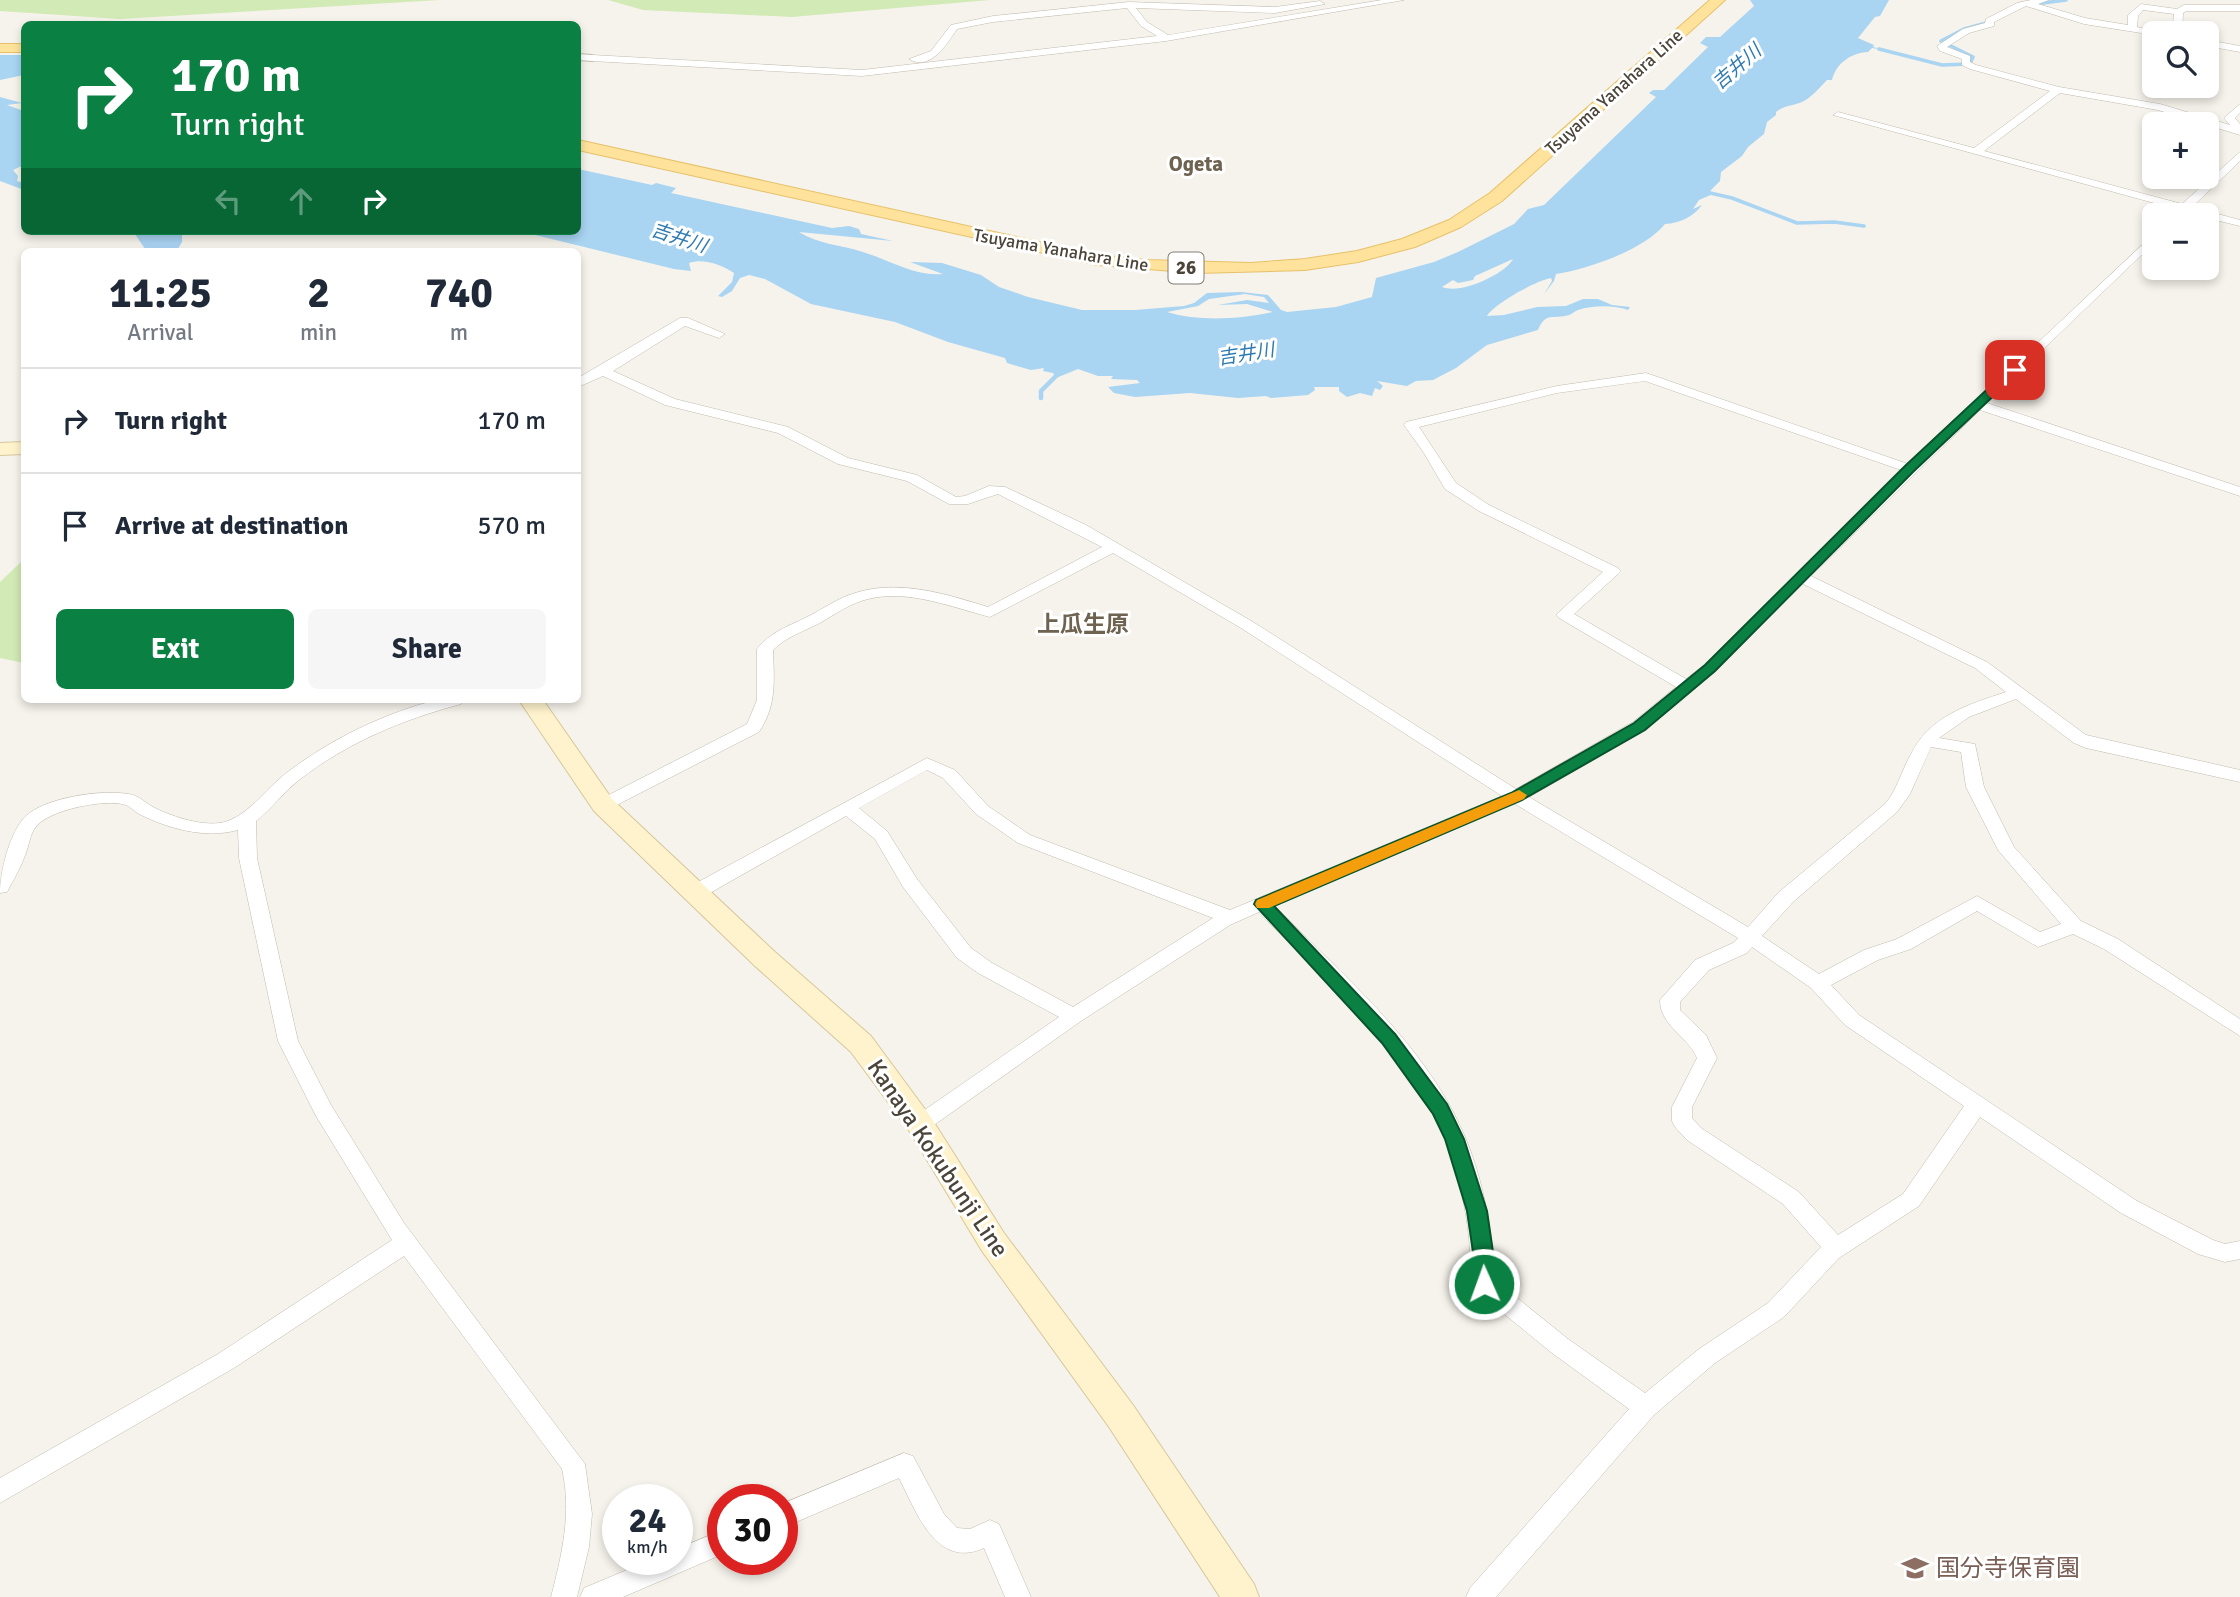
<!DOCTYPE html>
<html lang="en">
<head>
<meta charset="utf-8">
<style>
	:root { --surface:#fff; --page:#f6f6f7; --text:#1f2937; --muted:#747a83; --line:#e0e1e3; --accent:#0b8043 }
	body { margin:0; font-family:Signika,"Noto Sans JP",sans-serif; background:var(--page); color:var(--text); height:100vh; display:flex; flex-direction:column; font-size:26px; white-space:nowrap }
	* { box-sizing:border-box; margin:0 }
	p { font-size:23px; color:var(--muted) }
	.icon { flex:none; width:38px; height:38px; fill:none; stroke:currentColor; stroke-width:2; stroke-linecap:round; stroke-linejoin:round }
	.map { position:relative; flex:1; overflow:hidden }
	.sheet { position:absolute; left:21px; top:248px; width:560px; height:455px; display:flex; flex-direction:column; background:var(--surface); border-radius:10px; box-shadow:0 4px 10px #0003 }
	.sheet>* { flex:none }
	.top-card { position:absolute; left:21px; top:21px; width:560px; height:214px; border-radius:10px; box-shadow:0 4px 10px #0003; background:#0b8043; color:#fff; overflow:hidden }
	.fabs { position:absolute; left:2142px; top:21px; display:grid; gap:14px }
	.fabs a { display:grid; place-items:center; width:77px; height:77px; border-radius:10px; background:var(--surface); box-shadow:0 4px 10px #0003; font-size:35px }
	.speed { position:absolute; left:602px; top:1484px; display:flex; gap:14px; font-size:35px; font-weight:700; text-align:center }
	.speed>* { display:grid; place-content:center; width:91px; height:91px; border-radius:50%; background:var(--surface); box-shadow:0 4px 10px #0003; line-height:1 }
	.speed small { font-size:18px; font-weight:400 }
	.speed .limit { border:10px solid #d22; background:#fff; color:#111 }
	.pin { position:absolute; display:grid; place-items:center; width:60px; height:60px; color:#fff; margin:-30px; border-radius:14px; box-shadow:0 4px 10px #0006 }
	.me { position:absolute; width:77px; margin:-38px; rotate:358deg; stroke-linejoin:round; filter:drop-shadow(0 0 5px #0008) }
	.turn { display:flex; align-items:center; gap:24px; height:147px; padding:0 35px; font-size:32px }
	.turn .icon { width:91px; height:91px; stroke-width:2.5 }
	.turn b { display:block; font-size:49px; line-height:60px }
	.lanes { display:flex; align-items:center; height:66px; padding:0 35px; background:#0003; justify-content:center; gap:35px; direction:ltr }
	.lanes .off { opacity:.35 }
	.eta { display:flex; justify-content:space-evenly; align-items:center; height:119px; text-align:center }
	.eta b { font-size:42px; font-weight:700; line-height:49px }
	.button { display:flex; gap:14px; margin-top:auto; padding:14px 35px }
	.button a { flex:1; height:80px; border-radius:10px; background:var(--accent); color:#fff; font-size:28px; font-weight:700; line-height:80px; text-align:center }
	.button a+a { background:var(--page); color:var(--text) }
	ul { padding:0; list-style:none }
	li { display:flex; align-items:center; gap:21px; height:105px; padding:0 35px; border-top:2px solid var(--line) }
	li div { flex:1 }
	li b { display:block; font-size:26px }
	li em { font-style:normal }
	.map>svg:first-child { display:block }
</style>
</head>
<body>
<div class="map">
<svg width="2240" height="1597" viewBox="0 0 2240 1597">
	<rect width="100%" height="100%" fill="#f6f3ec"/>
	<!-- green -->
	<path fill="#d2eab5" d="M0,0h440l-320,19 -120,-8z
		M608,0h382l-198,17 -149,-7z
		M24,559v104l-24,-5v-76z"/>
	<!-- water -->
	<path fill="#a9d4f2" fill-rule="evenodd" d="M1750,0h139l-9,16 -5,1 -17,21 16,7 -1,2 12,3 -13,-2 -4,4c-18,1 -32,12 -36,28h-5c-7,7 -14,16 -23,21 -9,5 -18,3 -28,11v3l-9,7 -3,12 -16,13 -6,9 -21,16 -1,9 -10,10 3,3 -14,6 -6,9 9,-4c-9,12 -22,18 -37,19 -21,26 -77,45 -109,50l-2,7 -10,13 8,-13 -1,-3c-16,3 -57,26 -64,38l17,-1 33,-8 29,-1 17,-7h15l14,6 18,2 -2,3c-14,-5 -35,-5 -50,0 -3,1 -6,4 -9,5 -16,5 -23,-4 -31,15l-51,15 -31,23 -23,12 -17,1 -9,5 -30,-5 6,5 -3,4 -5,-2 -3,8 -12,-3 -13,4 -8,-6v-4h-25l1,3 -7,5 -37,3 -5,-2 -28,2 -48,-5 -55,4 -21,-4 -6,-6 32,-4 -3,-3 -26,-1 2,-3h-15l-20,-7 -22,9 -3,-5 -10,-2 1,-3 -13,2 -24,-7 -2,-5 -57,-16 -53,-20 -84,-18 -46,-25 -16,-4 -9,3 -8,13 -10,6 -4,-1 14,-14 2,-9c-12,-8 -31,-15 -45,-10l2,8 -17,-2 -155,-38h59v-62l74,16 4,-2 20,5 -5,5 161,35 17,-2 10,3 2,5 32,7 -94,-9c19,12 42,13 64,20 26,8 53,25 80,22l-33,-12 32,1 39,12 18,12 29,10 54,13h53l49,-4 10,-3 13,-10 34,-1 27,3 13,15 6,2 49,-5 36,-10 4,-19 58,-16 24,-10 56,-28 14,-15 16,-4 112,-108 -7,-4 4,-3h11l44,-43 -8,-4 6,-6h14l34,-31zM1513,259c-7,14 -51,36 -71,28l11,-7 5,3 15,-3 2,-4zM1245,294l19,3 5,6 -22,-3 -29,5 29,-1 26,8c-32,7 -74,10 -106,0l31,-6 11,-7z
		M0,55h24v20l-24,5z
		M0,97l22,6 -15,2 17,6v54l-11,5 5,6 -1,5 7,2v7l-24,-9z
		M133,231h49v11l-6,10h-29z"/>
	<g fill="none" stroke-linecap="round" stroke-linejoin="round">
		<!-- stream-far1 -->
		<path stroke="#a9d4f2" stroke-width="3.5" d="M2035,4l31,-4
			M1879,49l63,16 28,-1 3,-7 -32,-16 23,-12 26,-7
			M1706,192l26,6 65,25 37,-1 30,4"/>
		<!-- stream -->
		<path stroke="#a9d4f2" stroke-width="4.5" d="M1041,398v-7l17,-17"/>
		<!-- minor casing -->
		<g stroke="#c2bbae" stroke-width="1">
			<path id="minor" d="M1382,0h22l-238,41 -304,35 -270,-15 -5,-3 5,-3 270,15 295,-34 -16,-10 -14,-18 -134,14 -36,7c-10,15 -27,43 -48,30l22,-8 20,-26 42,-9 136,-14 146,5 45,-6 5,3 -50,9 -139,-5 11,14 21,13z
				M2031,0h18l-11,4 47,14 43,7v-10l13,-11 36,5 7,-4h56v6h-54l-3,2 -1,20h-10l2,-19 -31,-4 -5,6 -1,11 27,6 -10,2 -70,-11 -58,-18 -32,16v4l-25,7 -22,14 23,9v6l6,3 83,22 101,17 70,21 -6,-7 16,-14v9l-5,5 5,6v11l-82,-25 -98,-17 -76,58 198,53 58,-52v9l-48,46 48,13v6l-33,-8v-3l-20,-3 -4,3h-11l4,-6 -343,-94 5,-3 136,36 76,-57 -80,-22 -8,-4v-6l-22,-8 -3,-5 26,-17 22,-6 1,-4 31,-16z
				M2207,40l33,6v6l-33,-6z
				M2154,234v9l-167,160 253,84v9l-260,-86 -169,166 176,86 99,73 154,35v12l-154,-34 -12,-5 -58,-44 -47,18 -30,21 36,6 9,43 30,60 67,74 37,18 122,80v17l-136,-87 -31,-15 -35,13 -61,-36 -66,38 -33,11 -47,25 28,30 278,186 76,39 12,4 15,-3v18l-15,3 -27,-8 -77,-41 -141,-96 -61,89 -80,52 -55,59 -69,46 -61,52 -158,182h-30l4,-9 159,-179 -77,-56 -76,-62c-7,-15 -5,-36 -7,-53 -3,-30 -10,-60 -20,-89 -34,-91 -124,-167 -190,-237l-29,13 -149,96 -154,109 -7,2 -7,-2 -3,-6 3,-6 146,-101 -81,-44 -21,-15 -54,-71 -28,-48 -29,-23 -145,82h-14l-2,-5 2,-5 240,-130 28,12 33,36 42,29 200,75 272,-114 -261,-168 -128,-75 -123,64c-39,-10 -82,-28 -122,-18 -17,4 -33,15 -48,24 -16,8 -34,14 -47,27 1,30 4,55 -14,82l-150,77h-12l-3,-4 3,-4 150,-77 10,-24v-51c13,-17 32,-23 50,-32 16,-8 31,-19 48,-24 44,-14 91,1 133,14l114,-60 -104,-53 -30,10h-19l-42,-23 -69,-17 -60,-31 -113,-28 -62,-29 -25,11v-9l102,-60h8l37,16 -6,4 -34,-12 -72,45 62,28 113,28 60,31 69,17 39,22 9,-1 24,-10 16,1 81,38 167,97 263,167 117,-67 43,-35 -117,-69 -3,-3 3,-3 44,-40 -124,-61 -34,-22 -21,-36 -20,-28 2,-3 151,-36 89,-13 262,91zM1645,381l256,89 -197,195 -18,14 -112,-65 44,-40 3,-3 -3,-3 -129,-63 -33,-22 -37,-56 138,-34zM1803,584l172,84 31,24c-39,13 -77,24 -96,64 -9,16 -13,34 -25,48l-106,88 -31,35 -219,-130 116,-67 71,-59zM1931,747l30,5 5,35 32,63 63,74 -21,8 -63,-36 -80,43 -33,11 -45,24 -57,-38 31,-34 104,-90 13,-18zM927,770l16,8 33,36 42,29 195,75 -140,89 -81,-44 -21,-15 -54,-69 -30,-48 -28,-23zM1515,804l223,134 -5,5 -38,17 -35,40c0,26 27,35 37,58l-25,49v14l3,6 12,13 96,64 38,43 -53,56 -69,46 -54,44 -77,-54 -73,-59c-3,-52 -12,-103 -33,-150 -40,-89 -121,-156 -187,-224zM1752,947l59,41 34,37 119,81 -61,88 -65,41 -39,-43 -98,-64 -9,-10v-11l25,-49 -11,-23 -26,-25v-8l29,-32 38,-17z
				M436,700h27l-2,4c-59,16 -113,38 -162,76 -16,12 -27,29 -43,41l1,37 41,183 33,64 73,118 181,241 7,50 -3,33 -12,50h-26c11,-43 21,-84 11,-128l-158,-213 -170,112 -234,135v-25l218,-124 174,-114 -76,-124 -38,-75 -39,-183 -1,-28c-32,9 -69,-1 -99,-16 -4,-2 -8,-7 -13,-9 -19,-7 -80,5 -91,23 -5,7 -6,17 -9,25 -5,14 -12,26 -19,39l-7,1c0,-21 9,-57 23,-74 17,-21 79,-30 105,-25 10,1 15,7 23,12 19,10 55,23 77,15 25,-10 40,-35 61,-50 44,-33 94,-57 147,-71z
				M904,1453l9,3 31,58 13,14 13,1 20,-9 9,4 32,73h-26l-21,-49c-48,22 -68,-37 -85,-70l-117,50v-24z
				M723,1530v24l-100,43h-43l4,-9 69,-29h24v-10z"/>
		</g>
		<!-- tertiary casing -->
		<g stroke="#c2bbae" stroke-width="2">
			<path id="tertiary" d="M578,54l14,1 6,3 -6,3 -14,-1z"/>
		</g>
		<!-- secondary casing -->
		<g stroke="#d6c79b" stroke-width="2">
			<path id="secondary" d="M24,442v12l-24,1v-12z
				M519,700h24l69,99 163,153 96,84 59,80 74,117 129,172 121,179 5,13h-39l-111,-170 -127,-176 -72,-119 -59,-80 -96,-86 -161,-155z"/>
		</g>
		<!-- primary casing -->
		<g stroke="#e6c16a" stroke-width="2">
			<path id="primary" d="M1710,0h15l-223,201 -41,26 -46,20 -57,15 -53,8 -108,3 -99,-8 -520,-115v-10l520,115 48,5 105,3 54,-4 52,-8 45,-12 47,-19 41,-27z
				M0,44h24v8h-24z"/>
		</g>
		<!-- minor -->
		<use href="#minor" fill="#fff" fill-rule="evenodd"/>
		<!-- tertiary -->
		<use href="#tertiary" fill="#fff" fill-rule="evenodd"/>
		<!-- secondary -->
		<use href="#secondary" fill="#fff3cd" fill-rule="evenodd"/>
		<!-- primary -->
		<use href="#primary" fill="#ffe39c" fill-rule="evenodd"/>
	</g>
	<!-- route -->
	<path fill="#0b8043" stroke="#07532c" stroke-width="2" d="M2011,367l10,3 -107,101 -199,200 -70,59 -123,70 -248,106 121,128 52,70 17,35 23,72 6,41 1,32 -3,6 -7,3 -8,-3 -3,-6v-32l-6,-41 -22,-72 -12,-25 -51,-71 -128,-139 2,-4 255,-107 123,-70 71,-58 200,-199z"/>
	<!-- slow -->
	<path fill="#f59e0b" d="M1519,790l8,5 -3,4 -255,109h-12l-2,-4 2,-4z"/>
	<!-- icons -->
	<defs>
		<g id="school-bare" transform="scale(2.1)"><path d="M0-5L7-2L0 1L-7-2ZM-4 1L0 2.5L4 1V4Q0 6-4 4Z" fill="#8d6e63" stroke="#fff" stroke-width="2.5" paint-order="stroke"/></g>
	</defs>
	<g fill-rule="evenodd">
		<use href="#school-bare" x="1915" y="1568"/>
	</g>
	<g text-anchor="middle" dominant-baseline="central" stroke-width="6" stroke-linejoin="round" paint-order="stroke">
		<!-- far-street labels -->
		<g font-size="18" fill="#4b4439" stroke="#fff">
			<text transform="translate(1614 92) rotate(-42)">Tsuyama Yanahara Line</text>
			<text transform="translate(1061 250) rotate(10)">Tsuyama Yanahara Line</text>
		</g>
		<!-- far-water labels -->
		<g font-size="19" font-style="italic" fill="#2e7ab2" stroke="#fff">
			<text transform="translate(1737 67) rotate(-41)">吉井川</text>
			<text transform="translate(679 238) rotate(18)">吉井川</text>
			<text transform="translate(1246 354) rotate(-9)">吉井川</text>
		</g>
		<!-- shield labels -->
		<rect fill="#fff" stroke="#817c74" stroke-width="2" x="1168.5" y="252.5" width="35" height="31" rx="5"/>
		<g font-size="19" font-weight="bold" fill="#4b4439">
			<text x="1186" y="268">26</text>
		</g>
		<!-- far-quarter labels -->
		<g font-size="21" font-weight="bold" fill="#6e6250" stroke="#fff">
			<text x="1196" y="164">Ogeta</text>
		</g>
		<!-- neighbourhood labels -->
		<g font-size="23" font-weight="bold" fill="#6e6250" stroke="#fff">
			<text x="1083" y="624">上瓜生原</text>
		</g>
		<!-- near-street labels -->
		<g font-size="24" fill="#4b4439" stroke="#fff">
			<text transform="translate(938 1158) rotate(56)">Kanaya Kokubunji Line</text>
		</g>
		<!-- near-education labels -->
		<g font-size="24" fill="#785e54" stroke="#fff" text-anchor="start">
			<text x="1936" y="1568">国分寺保育園</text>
		</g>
	</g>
</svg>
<div class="fabs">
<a><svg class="icon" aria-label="search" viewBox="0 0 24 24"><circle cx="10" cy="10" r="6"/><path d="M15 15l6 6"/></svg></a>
<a>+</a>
<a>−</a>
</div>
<div class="speed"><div>24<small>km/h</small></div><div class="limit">30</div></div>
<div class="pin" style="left:2015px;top:370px;background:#d93025"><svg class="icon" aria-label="arrive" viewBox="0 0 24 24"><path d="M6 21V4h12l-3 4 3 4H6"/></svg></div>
<svg class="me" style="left:1484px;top:1284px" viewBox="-20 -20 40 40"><circle r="17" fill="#0b8043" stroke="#fff" stroke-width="3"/><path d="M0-11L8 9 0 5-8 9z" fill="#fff"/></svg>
<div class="top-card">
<div class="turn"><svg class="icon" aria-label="right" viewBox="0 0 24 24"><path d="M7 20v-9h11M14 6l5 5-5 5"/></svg><div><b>170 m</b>Turn right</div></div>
<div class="lanes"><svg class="icon off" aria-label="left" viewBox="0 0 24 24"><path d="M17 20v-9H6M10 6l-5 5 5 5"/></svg><svg class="icon off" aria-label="ahead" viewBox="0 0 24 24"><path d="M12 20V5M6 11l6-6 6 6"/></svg><svg class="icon" aria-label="right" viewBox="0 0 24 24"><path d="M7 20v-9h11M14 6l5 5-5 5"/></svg></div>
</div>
<section class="sheet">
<div class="eta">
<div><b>11:25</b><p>Arrival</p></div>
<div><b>2</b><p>min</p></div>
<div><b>740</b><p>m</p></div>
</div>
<ul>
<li><svg class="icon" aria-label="right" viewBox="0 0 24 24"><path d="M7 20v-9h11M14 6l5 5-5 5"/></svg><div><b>Turn right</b></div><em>170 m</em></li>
<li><svg class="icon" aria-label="arrive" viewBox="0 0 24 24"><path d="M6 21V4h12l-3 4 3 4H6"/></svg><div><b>Arrive at destination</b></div><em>570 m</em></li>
</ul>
<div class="button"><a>Exit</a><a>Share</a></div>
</section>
</div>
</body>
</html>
